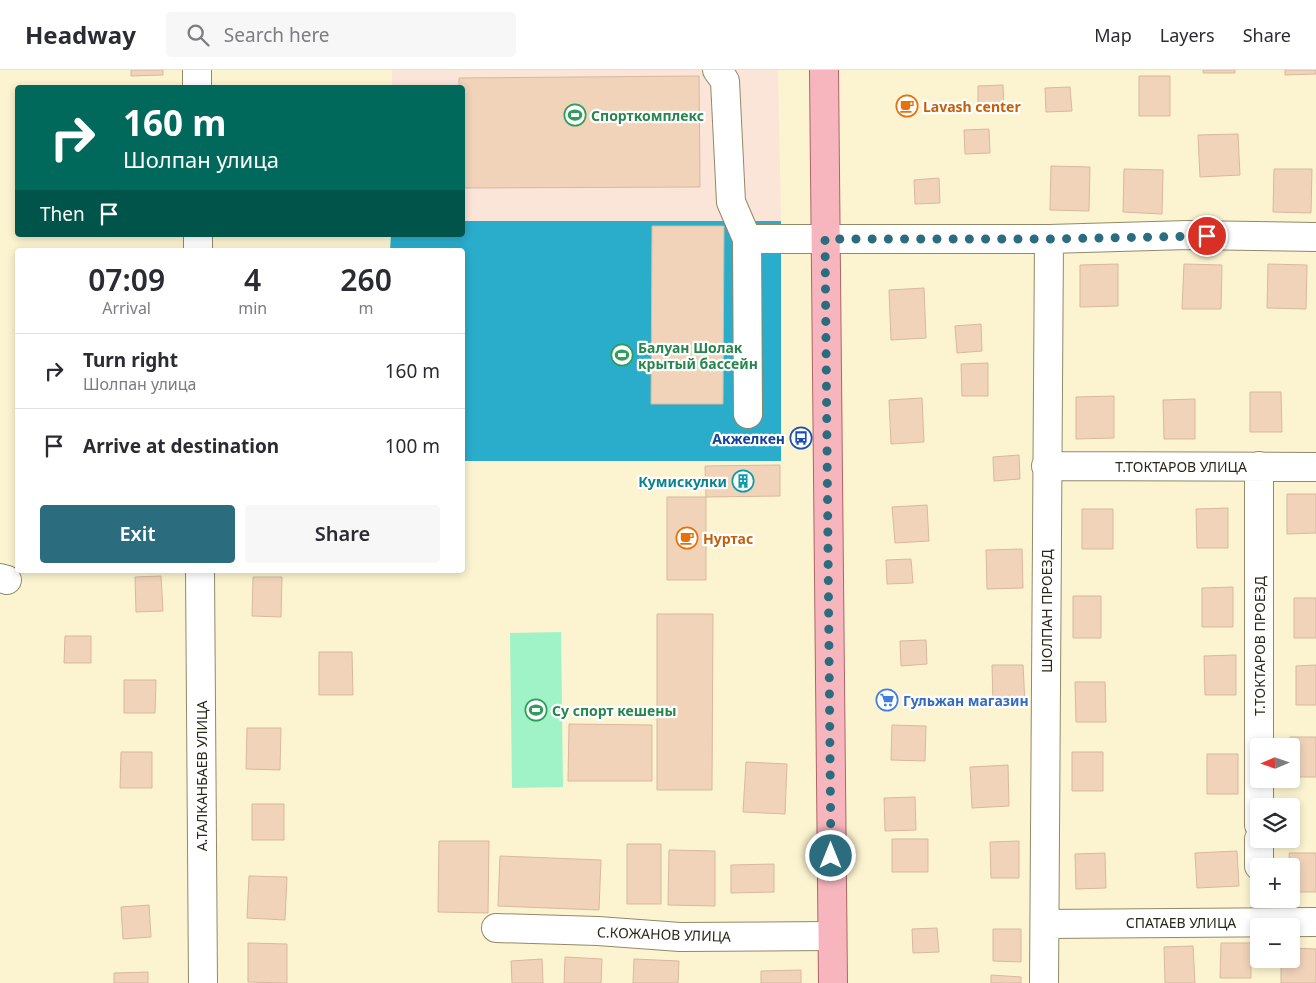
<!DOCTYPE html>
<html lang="en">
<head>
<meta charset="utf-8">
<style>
	:root { --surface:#fff; --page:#f7f7f7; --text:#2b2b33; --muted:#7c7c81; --line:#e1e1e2; --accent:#2b6c7f }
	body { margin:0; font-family:"Noto Sans",sans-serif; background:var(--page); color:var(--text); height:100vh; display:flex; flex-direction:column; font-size:19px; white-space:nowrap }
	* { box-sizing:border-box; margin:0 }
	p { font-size:16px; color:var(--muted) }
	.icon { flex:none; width:28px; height:28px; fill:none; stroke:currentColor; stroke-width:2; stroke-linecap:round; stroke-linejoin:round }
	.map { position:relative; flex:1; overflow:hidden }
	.details { position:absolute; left:15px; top:178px; width:450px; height:325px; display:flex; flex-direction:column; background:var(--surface); border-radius:5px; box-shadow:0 2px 8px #0003 }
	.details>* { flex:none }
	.guide { position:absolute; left:15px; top:15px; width:450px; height:152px; border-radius:5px; box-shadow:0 2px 8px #0003; background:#00695c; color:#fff; overflow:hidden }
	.needle { width:32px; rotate:268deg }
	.tools { position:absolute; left:1250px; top:668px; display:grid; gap:10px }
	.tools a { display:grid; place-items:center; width:50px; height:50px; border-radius:5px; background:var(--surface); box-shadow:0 2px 8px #0003; font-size:25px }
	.pin { position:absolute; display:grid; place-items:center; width:42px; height:42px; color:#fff; margin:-21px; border:2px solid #fff; border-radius:50%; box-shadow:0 1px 5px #0007 }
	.me { position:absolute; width:55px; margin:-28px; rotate:0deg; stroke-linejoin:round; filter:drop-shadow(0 0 4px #0008) }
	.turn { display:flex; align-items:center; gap:18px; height:105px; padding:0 25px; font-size:22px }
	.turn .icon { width:65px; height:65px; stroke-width:2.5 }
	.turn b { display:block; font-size:35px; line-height:42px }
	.then { display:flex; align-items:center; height:48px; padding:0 25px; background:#0003; gap:10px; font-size:19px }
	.eta { display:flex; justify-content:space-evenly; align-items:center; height:85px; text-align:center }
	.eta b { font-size:30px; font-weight:600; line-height:35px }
	.primary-button { display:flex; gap:10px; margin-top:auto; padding:10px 25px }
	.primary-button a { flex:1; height:58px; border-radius:5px; background:var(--accent); color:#fff; font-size:20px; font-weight:600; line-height:58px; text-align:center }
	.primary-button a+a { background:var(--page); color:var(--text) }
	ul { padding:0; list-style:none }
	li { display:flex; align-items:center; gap:15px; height:75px; padding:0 25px; border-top:1px solid var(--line) }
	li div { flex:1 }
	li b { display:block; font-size:19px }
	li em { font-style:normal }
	header { display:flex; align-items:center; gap:30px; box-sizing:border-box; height:70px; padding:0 25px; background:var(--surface); border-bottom:1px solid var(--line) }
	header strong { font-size:24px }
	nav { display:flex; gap:28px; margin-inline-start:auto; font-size:18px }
	.search { width:350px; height:45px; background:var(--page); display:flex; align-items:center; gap:12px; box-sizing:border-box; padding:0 18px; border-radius:5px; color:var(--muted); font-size:19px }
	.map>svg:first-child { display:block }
</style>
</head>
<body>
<header>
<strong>Headway</strong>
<div class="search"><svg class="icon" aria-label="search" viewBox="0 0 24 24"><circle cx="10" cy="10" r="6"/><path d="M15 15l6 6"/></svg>Search here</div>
<nav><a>Map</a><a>Layers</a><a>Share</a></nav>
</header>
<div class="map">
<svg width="1316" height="913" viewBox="0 0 1316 913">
	<rect width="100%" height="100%" fill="#fcf4d0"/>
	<!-- commercial -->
	<path fill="#fbe4d8" d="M392,0h386l3,151h-318l-1,-133 -70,-1z"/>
	<!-- green -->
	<path fill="#a0f3c7" d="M561,562l2,155 -51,1 -2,-155z"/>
	<!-- water -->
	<path fill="#2aaccb" d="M463,151h318v240h-318l-1,-211h-72l1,-15h71z"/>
	<!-- building -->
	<path fill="#f1d3ba" stroke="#d7b9a0" d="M131,0h32v5l-32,1z
		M1203,0h32v3h-32z
		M1285,0h31v4l-31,1z
		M699,6l1,111 -238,1v-100h-3v-10z
		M1139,6h31v40h-31z
		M1003,15l1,24 -26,1v-24z
		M1070,17l2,24 -26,1 -1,-24z
		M989,59l1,24 -25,1 -1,-24z
		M1238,64l2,41 -40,2 -2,-42z
		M1051,96l39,1 -1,44 -39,-1z
		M1124,99l39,1 -1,44 -39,-2z
		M1274,99h38l-1,44 -38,-1z
		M939,108l1,25 -25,1 -1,-24z
		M652,156h72l-1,178h-72z
		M1118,194v42l-38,1v-42z
		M1184,194l38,1 -1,44h-39z
		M1268,194l39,1 -1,44 -39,-1z
		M924,218l2,50 -35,2 -2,-50z
		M981,254l1,27 -25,2 -2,-27z
		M988,293v33h-26l-1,-32z
		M1250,322h31l1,40h-32z
		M1114,326v42l-38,1v-42z
		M922,328l2,44 -33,2 -2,-44z
		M1195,329v40h-31l-1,-39z
		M1019,385l1,24 -26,2 -1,-24z
		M780,395v31l-74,1 -1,-31z
		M1287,424h29v39l-29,1z
		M667,427h39v83h-39z
		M927,435l2,36 -34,2 -3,-36z
		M1228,438v40h-31l-1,-39z
		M1082,439h31v40h-31z
		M1022,479l1,39 -36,1 -1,-39z
		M911,489l2,24 -26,1 -1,-24z
		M161,506l2,35 -27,1 -1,-35z
		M253,507h29l-1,40 -29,-1z
		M1233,517v40h-31v-39z
		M1073,526h28v42h-28z
		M1294,528h22v40h-22z
		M657,544h56l-1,176h-55z
		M65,566h26v27h-27z
		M926,570l1,24 -26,2 -1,-25z
		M319,582h33l1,43h-34z
		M1236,585v40h-31l-1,-39z
		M992,595h31l2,38 -32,1z
		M1316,595v40h-20v-39z
		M124,610h32l-1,33h-31z
		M1075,612h30l1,40h-30z
		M569,654l83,1v56h-84z
		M892,655l34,1 -1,35 -34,-1z
		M247,658h34l-1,42 -34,-1z
		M1290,667h26v40h-25z
		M121,682h31v36h-32z
		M1072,682h31v39h-31z
		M1207,684h31v40h-31z
		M746,692l41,2 -2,50 -42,-2z
		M1008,695l1,41 -37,2 -2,-41z
		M915,727l1,33 -31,1 -1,-33z
		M252,734h32v36h-32z
		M892,769h36v33h-36z
		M439,771h50l-1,72 -50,-1z
		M1019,771v37h-28l-1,-36z
		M627,774h34v60h-34z
		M669,780l46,1v55l-47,-1z
		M1237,781l2,35 -42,2 -2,-35z
		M1105,783l1,35 -30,1 -1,-35z
		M1289,783h27v39h-25z
		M500,786l101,4 -2,50 -101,-4z
		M774,794v28l-43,1v-28z
		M249,806l38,1 -2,43 -38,-2z
		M149,835l2,32 -28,2 -2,-32z
		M937,858l2,24 -26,1 -1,-24z
		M993,859h28v33l-28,-1z
		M248,873l39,1v39l-39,-1z
		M1221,873h30v35h-31z
		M1193,876l2,37h-30l-1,-36z
		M1291,878l25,1v34h-35v-24h10z
		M565,887l37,2 -1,24h-37z
		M542,889l1,24h-31l-1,-22z
		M634,889l45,2 -1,22h-45z
		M801,900v13h-40v-12z
		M148,902v11h-34v-10z
		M991,905l30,2v6h-30z"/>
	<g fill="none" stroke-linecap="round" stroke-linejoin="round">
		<!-- minor casing -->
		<g stroke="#918968" stroke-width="30">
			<path id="minor" d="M197,0v18
				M717,0l8,11 6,121 16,37 1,175
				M198,165v15
				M747,169h302l139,-4 128,2
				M1046,396l270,1
				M200,500l3,413
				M0,508l7,2
				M1259,755v-359
				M1259,769v27
				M1045,854l271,-2
				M496,858l102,3 82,6 152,-1
				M1044,913l5,-744"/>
		</g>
		<!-- major casing -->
		<g stroke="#ac6567" stroke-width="30">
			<path id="major" d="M824,0l9,913"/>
		</g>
		<!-- minor -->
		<use href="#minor" stroke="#fff" stroke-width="28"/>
		<!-- major -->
		<use href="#major" stroke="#f7b6bd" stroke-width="28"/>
	</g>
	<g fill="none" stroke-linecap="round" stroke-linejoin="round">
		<!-- route -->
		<path stroke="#2b6c7f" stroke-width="9" stroke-dasharray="0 16.2" d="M831,786l-6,-617h224l158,-3"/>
	</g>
	<!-- icons -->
	<defs>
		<g id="cafe-ring" transform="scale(1.125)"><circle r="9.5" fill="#fff" stroke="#e8710a" stroke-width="1.5"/><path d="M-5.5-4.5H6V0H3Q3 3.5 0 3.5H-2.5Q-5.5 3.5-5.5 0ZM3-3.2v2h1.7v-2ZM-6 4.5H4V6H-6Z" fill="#e8710a"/></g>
		<g id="stadium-ring" transform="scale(1.125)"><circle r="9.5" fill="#fff" stroke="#2e9e5b" stroke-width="1.5"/><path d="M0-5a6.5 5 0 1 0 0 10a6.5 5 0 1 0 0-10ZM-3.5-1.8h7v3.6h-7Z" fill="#2e9e5b"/></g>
		<g id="bus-ring" transform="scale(1.125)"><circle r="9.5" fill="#fff" stroke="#1a4fb4" stroke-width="1.5"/><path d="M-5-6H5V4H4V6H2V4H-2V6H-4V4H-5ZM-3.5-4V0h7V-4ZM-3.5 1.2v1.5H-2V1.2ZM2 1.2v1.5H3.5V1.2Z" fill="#1a4fb4"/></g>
		<g id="building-ring" transform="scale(1.125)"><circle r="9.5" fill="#fff" stroke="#0f9aa8" stroke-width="1.5"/><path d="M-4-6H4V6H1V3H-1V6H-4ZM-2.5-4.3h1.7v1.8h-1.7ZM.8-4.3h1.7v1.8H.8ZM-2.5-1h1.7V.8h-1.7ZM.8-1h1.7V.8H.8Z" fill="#0f9aa8"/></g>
		<g id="supermarket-ring" transform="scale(1.125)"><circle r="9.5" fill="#fff" stroke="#3f7fe0" stroke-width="1.5"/><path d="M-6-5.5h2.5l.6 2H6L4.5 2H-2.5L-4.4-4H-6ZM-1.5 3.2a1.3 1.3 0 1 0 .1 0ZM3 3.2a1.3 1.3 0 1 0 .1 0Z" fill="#3f7fe0"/></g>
	</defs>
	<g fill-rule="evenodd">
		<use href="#cafe-ring" x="907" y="36"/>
		<use href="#stadium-ring" x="575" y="45"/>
		<use href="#stadium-ring" x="622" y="285"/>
		<use href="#bus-ring" x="801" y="368"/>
		<use href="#building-ring" x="743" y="411"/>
		<use href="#cafe-ring" x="687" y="468"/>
		<use href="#supermarket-ring" x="887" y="630"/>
		<use href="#stadium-ring" x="536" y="640"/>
	</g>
	<g text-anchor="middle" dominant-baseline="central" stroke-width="4.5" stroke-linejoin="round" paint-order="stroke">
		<!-- food labels -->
		<g font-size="14" font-weight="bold" fill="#c56008" stroke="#fff" text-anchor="start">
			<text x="923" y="36">Lavash center</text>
			<text x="703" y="468">Нуртас</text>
		</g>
		<!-- leisure labels -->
		<g font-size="14" font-weight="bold" fill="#27864d" stroke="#fff" text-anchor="start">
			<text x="591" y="45">Спорткомплекс</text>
			<text x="638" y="277">Балуан Шолак<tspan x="638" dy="16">крытый бассейн</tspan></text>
			<text x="552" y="640">Су спорт кешены</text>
		</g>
		<!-- transit labels -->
		<g font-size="14" font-weight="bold" fill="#164399" stroke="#fff" text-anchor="end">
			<text x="785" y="368">Акжелкен</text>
		</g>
		<!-- street labels -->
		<g font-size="14" fill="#2b281a" stroke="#fff">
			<text x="1181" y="396">Т.ТОКТАРОВ УЛИЦА</text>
			<text transform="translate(1046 541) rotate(-90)">ШОЛПАН ПРОЕЗД</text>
			<text transform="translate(1259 576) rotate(-90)">Т.ТОКТАРОВ ПРОЕЗД</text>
			<text transform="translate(201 706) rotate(-90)">А.ТАЛКАНБАЕВ УЛИЦА</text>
			<text x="1181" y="852">СПАТАЕВ УЛИЦА</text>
			<text transform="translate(664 864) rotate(2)">С.КОЖАНОВ УЛИЦА</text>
		</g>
		<!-- culture labels -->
		<g font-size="14" font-weight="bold" fill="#0d838f" stroke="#fff" text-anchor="end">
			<text x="727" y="411">Кумискулки</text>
		</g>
		<!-- shop labels -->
		<g font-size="14" font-weight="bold" fill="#366cbe" stroke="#fff" text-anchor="start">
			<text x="903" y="630">Гульжан магазин</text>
		</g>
	</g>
</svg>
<div class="tools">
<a><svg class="needle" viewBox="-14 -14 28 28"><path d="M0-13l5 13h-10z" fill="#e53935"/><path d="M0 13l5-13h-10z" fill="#7c7c81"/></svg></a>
<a><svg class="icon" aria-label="layers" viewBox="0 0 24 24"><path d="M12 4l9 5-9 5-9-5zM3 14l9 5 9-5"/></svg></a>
<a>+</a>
<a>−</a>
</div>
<div class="pin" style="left:1207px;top:166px;background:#d93025"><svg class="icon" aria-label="arrive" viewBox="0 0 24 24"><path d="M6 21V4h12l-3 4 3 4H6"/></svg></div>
<svg class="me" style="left:831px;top:786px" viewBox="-20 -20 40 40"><circle r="17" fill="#2b6c7f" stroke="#fff" stroke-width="3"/><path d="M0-11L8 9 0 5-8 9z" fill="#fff"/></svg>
<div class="guide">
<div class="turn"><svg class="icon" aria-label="right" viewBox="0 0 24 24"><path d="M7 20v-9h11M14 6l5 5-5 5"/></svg><div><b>160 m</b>Шолпан улица</div></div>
<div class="then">Then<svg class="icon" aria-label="arrive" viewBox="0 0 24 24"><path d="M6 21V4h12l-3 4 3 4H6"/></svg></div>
</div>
<section class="details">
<div class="eta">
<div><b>07:09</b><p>Arrival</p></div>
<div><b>4</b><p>min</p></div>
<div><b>260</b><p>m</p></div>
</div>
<ul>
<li><svg class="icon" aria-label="right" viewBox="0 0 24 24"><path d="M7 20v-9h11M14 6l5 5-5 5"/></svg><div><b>Turn right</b><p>Шолпан улица</p></div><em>160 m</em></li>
<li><svg class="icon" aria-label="arrive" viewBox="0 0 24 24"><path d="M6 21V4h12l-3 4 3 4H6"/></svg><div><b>Arrive at destination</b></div><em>100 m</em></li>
</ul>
<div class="primary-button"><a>Exit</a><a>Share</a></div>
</section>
</div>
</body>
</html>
